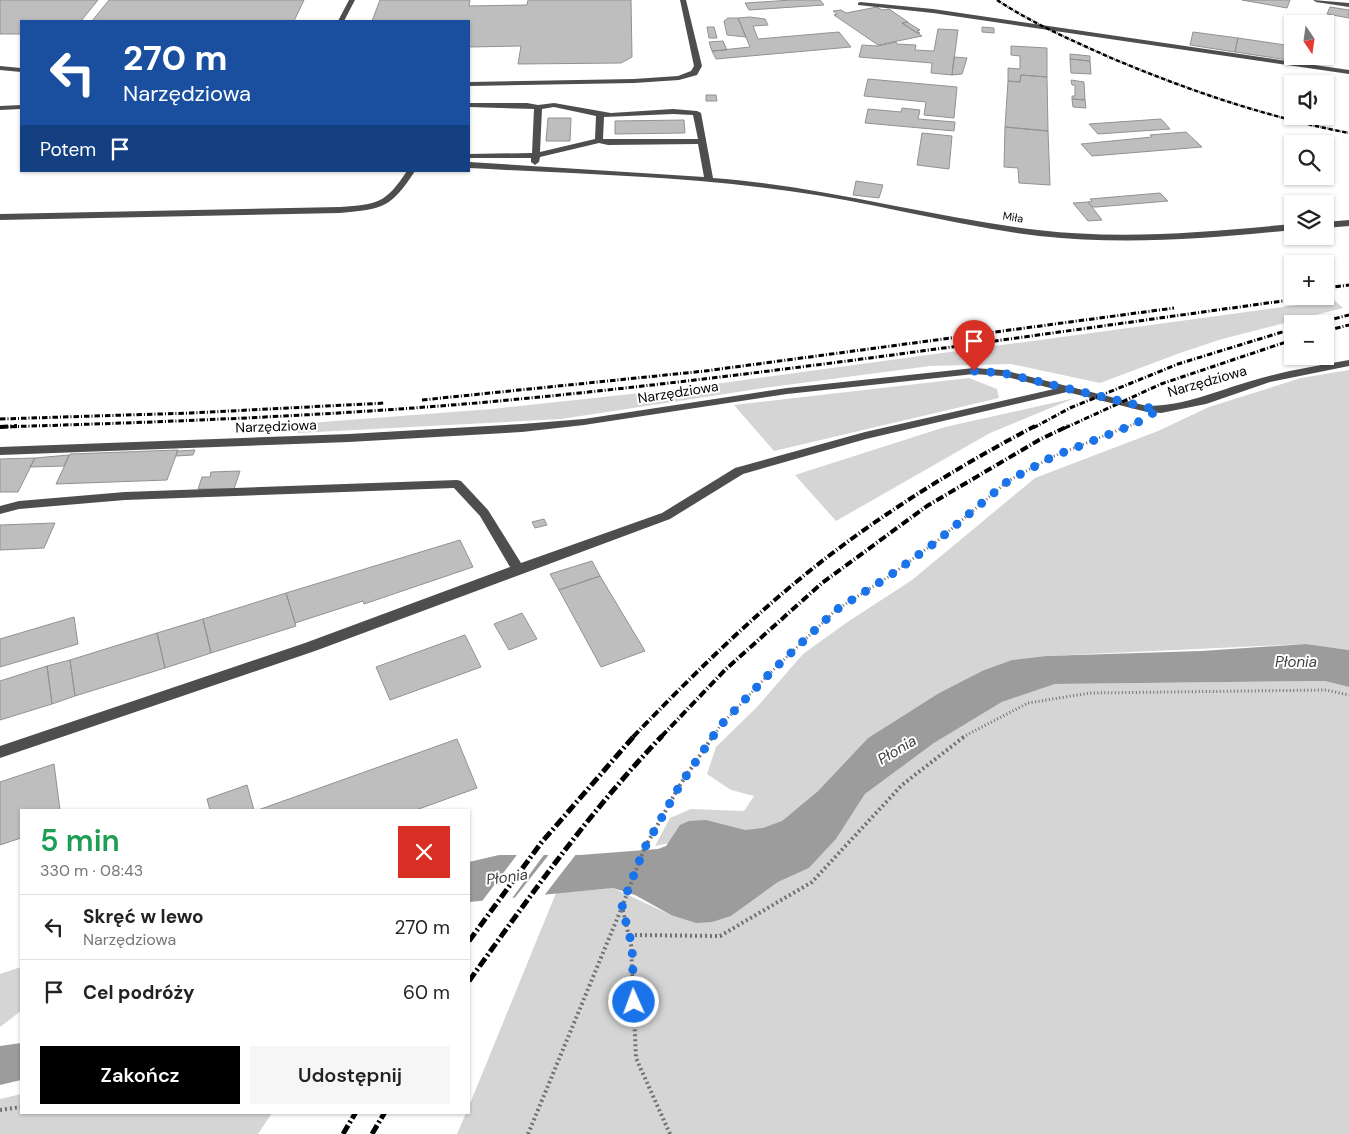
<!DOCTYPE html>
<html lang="pl">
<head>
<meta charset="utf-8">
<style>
	:root { --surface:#fff; --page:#f6f6f6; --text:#222; --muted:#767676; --line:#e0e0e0; --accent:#000 }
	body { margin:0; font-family:"DM Sans",sans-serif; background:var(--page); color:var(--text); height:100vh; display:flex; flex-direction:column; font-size:19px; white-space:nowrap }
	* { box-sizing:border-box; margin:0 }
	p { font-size:16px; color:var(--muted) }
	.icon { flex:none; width:28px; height:28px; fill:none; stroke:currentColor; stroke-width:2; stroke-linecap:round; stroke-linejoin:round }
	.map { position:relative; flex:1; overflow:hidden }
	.panel { position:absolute; left:20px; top:809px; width:450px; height:305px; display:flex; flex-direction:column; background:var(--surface); border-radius:0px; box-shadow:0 1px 4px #0004 }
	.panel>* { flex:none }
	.banner { position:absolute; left:20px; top:20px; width:450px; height:152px; border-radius:0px; box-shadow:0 1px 4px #0004; background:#1a4fa0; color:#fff; overflow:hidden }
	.needle { width:32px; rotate:167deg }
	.buttons { position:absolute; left:1284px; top:15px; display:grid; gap:10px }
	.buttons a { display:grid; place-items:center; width:50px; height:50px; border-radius:0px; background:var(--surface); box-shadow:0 1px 4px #0004; font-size:25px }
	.pin { position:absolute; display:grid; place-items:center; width:42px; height:42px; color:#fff; margin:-51px -21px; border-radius:50% 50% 50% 0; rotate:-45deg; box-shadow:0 0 5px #0007 }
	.pin .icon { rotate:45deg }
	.me { position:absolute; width:55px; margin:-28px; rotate:358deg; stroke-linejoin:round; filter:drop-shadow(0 0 4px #0008) }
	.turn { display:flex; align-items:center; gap:18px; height:105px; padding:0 20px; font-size:22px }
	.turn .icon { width:65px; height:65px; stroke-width:2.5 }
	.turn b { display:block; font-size:35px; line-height:42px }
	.then { display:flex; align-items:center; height:48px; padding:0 20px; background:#0003; gap:10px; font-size:19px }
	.round { display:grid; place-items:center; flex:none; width:52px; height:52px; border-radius:0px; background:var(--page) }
	.summary { display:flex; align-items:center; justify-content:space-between; height:85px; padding:0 20px }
	h1 { font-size:30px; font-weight:600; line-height:38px; color:#1e9e55 }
	.button { display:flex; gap:10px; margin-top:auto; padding:10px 20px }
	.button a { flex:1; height:58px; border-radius:0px; background:var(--accent); color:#fff; font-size:20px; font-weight:600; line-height:58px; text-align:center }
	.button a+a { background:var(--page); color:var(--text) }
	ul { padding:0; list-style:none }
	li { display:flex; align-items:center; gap:15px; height:65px; padding:0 20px; border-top:1px solid var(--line) }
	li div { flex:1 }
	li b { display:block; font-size:19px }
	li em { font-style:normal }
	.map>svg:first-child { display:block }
</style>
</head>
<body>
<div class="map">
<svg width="1349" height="1134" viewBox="0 0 1349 1134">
	<rect width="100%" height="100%" fill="#fff"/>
	<!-- green -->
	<path fill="#d5d5d5" d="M1334,300l9,8 -121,31 -42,14 -80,30 -89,-19 -81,2 -159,21 -210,32 -263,14 -2,-9 196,-15 186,-20z
		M1349,370v280l-43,-6 -260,12 -34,4 -28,10 -45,23 -71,45 -50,53 -63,53 -56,-7 -44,9 15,-28 21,-9 53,2 10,-15 -23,-6 -24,-16 9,-27 41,-40 46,-53 43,-31 66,-43 123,-102 123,-47 51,-24 92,-29z
		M969,378l28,11 2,9 -225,53 -40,-46z
		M1075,398l-85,35 -154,88 -41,-46 150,-48z
		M1325,681l24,6v447h-892l9,-21 3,-1v-6l87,-213 57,-5 58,27 60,1 47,-34 31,-14 27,-29 29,-45 69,-51 68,-41 53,-18z
		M21,967v44l-21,16v-53z
		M21,1094v18l251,1 -14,21h-258v-35z"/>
	<!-- water -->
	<path fill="#9c9c9c" d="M1306,644l43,6v37l-24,-6 -270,3 -53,18 -68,41 -69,51 -29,45 -27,29 -31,14 -47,34 -19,6 -16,1 -25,-8 -36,-20 -22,-7 -144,14v-40l30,-7h81l78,-6 8,-3 14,-21 9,-4 17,-1 39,10 18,-2 19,-7 36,-30 50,-53 71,-45 45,-23 28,-10 34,-4 155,-5z
		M21,1043v37l-21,5v-39z"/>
	<!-- pier -->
	<path fill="#fff" d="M519,852h27l-36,49 -30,3z
		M551,852l26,1 -34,44 -30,3z"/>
	<!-- building -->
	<path fill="#bebebe" stroke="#929292" d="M0,0h98l-17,21h-60v13h-21z
		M109,0h195l-10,21h-202z
		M380,0h90l-1,6 58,-1 1,-5h103l1,57 -11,6 -103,1 3,-18 -52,1v-26h-97z
		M792,0h28l4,5 -75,5 -4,-7z
		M1242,0h48l-3,8z
		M877,7l5,3 7,-1 19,13 -6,1 20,13 -44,9 -44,-30 3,-1 -4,-3 8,-1 5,3z
		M1330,7l19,3v8l-22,-4z
		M750,17l15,2 3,6 -15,1 5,13 81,-7 12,15 -135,12 -4,-8 38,-4 -12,-29z
		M728,18h10l8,19 -19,-2 -3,-14z
		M907,22l13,8 -3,1 3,2h-3l-15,-10z
		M707,27h7l3,11h-8z
		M982,27l12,1v5l-12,-1z
		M938,29l20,1 -6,45 -21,-2 1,-10 -73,-6 3,-12 16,1 18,-4 1,2 19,1 -1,5 19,1z
		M1193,32l45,6 -3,14 -45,-7z
		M1238,38l54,8v10h23v8l-80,-12z
		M723,41l4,9 -15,1 -3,-9z
		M1011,46l36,2v29l-26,-2 -1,7 -12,-1v-13l12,1v-13l-9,-1z
		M1070,54l20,2v5l-20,-2z
		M954,57l13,1 -5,16 -10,1z
		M1070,59l20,2 1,13 -20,-1z
		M1021,75l26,2 1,54 -43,-4 3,-46 12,1z
		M868,79l89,8 -3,31 -30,-3 2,-13 -62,-6z
		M1071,80l13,2 1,18 -13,-1v-3h3v-11h-3z
		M706,95h10l1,6h-11z
		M1072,99l13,1 1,8 -13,-1z
		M902,108l18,2 -2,9 37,3 -1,9 -89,-8 3,-14 33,3z
		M548,118h23l-1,23h-24z
		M1161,119l9,10 -72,5 -9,-10z
		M684,120l1,13 -70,1v-13z
		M1005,127l43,4 2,54 -31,-2 -1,-15 -14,-1z
		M1186,132l16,15 -110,9 -11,-12 71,-7 -2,-2z
		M922,133l30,3 -3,33 -32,-4z
		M856,181l27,4 -4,13 -26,-3z
		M1160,193l8,8 -71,6h-5l-4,-5 4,-1 -2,-2z
		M1088,202l4,5 10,13 -14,1 -15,-18z
		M178,450l-11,30 -111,4 14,-30z
		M195,450l-2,5 -17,1 1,-5z
		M69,455l-5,11 -34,1 5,-9z
		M35,458l-17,34h-18v-33z
		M240,471l-6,18h-36l4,-12h8l1,-5z
		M544,519l3,6 -12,3 -3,-6z
		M55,523l-11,25 -44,2v-25z
		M460,540l13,27 -109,37 -1,-3 -68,22 -9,-30z
		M592,561l8,15 -41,14 -9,-16z
		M600,576l45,75 -44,16 -42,-77z
		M286,593l10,33 -85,27 -8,-34z
		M522,613l15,26 -28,11 -15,-26z
		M74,617l4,27 -78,23v-28z
		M203,619l8,34 -46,15 -8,-35z
		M157,633l8,35 -90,28 -5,-36z
		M465,635l16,32 -91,33 -14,-33z
		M70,660l5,36 -23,8 -5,-38z
		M47,666l5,38 -52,16v-39z
		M457,739l20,49 -61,22h-158z
		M54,764l6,46h-39v28l-21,7v-63z
		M247,785l7,25h-44l-3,-11z"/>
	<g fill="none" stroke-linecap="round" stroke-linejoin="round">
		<!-- path-far2 -->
		<path stroke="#707070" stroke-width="2.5" stroke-dasharray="1 2" stroke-linecap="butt" d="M1125,428l14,-6"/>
		<!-- path-far1 -->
		<path stroke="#707070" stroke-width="3" stroke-dasharray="1 2.5" stroke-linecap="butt" d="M713,737l7,-11 52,-55 64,-61 52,-33 48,-35 72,-61 44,-24 76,-31
			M963,737l65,-34 62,-10 236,-3 23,5"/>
		<!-- path -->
		<path stroke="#707070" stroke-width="4" stroke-dasharray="2 3" stroke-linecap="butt" d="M630,935l90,1 92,-54 90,-97 63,-49
			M0,1110l21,-3
			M528,1134l94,-227
			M670,1134l-34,-76 -5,-113 -9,-38 22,-58 36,-64 33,-49"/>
		<!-- minor -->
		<path fill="#4e4e4e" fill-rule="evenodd" d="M349,0h6l-11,21h-6z
			M680,0h6l16,66 -5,9 -18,5 -45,3 -165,3v-4l165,-3 44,-3 13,-5 3,-5z
			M1313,0l36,3v4l-33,-5z
			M860,2l73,7 416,61v4l-416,-61 -75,-8v-2z
			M0,66l21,2v4l-21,-2z
			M469,103h58l11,2 16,-2 57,10 62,-4 24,2 4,2 12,65c110,8 216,39 325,52 85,10 170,2 254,-6v6c-83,9 -169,15 -253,6 -84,-10 -166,-34 -250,-45 -106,-15 -214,-17 -320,-23v-6l235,15 -6,-33 -90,1 -9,-2 -59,14 -1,5 -4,3 -4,-3v-4h-62v-4l63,-1 2,-44 -65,-2zM554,107l42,9 -1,23 -55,13 2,-43zM673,114l20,1 5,24h-95l1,-22z
			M21,105v4l-21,1v-4z
			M407,171h8c-24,37 -32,38 -75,42l-340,7v-6l340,-7c38,-3 45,-3 67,-36z
			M1349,220v6l-24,2v-6z
			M1349,360v6l-79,16 -64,22 -45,9 -14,-1 -80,-20 -201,47 -123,35 -73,45 -355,132 -315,107v-12l305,-103 205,-76 -30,-51 -26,-28 -329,12 -106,9 -19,5v-8l19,-5 106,-9 332,-12 4,1 27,29 33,53 141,-50 73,-45 130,-36 189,-43 -51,-13 -29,-2 -187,20 -203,31 -62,7 -173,10 -349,13v-8l349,-13 173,-10 62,-5 203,-31 187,-20 29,2 144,36c38,0 69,-15 104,-25 32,-10 65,-15 98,-21z"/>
		<!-- rail-far3 -->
		<path stroke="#000" stroke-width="2.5" stroke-dasharray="4.5 1 0.5 1" stroke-linecap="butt" d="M997,0c35,23 74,40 112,57 78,33 157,60 240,76"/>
		<!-- rail-far2 -->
		<path stroke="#000" stroke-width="3" stroke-dasharray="5.5 2 1 2" stroke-linecap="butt" d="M1325,288l24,-3
			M1314,324l35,-9
			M1325,331l24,-6
			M422,400l283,-29 469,-63
			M0,419l191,-6 194,-10
			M0,427c167,-5 333,-11 499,-26 275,-26 547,-68 820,-105
			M1033,428l37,-20 108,-44 114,-35
			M1065,428l96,-44 131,-44"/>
		<!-- rail-far1 -->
		<path stroke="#000" stroke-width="4" stroke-dasharray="8 2.5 1 2.5" stroke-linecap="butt" d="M0,427l17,-1
			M633,737c48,-50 97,-99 150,-144 77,-66 163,-120 252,-167
			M661,737l64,-67 97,-87 105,-77 112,-66 29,-14"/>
		<!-- rail -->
		<path stroke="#000" stroke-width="5" stroke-dasharray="10 3 2 3" stroke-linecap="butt" d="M469,941l72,-98 93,-107
			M469,981c61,-85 121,-170 193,-245
			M343,1134l13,-22
			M372,1134l13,-22"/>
	</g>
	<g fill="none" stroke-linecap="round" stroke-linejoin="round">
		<!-- route -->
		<path stroke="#1a73e8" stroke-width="9" stroke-dasharray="0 16.2" d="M634,1002l-2,-57 -10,-38 4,-12 18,-46 36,-64 40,-59 52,-55 64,-61 52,-33 48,-35 72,-61 44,-24 83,-33 23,-14 -155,-37 -29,-2"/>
	</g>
	<g text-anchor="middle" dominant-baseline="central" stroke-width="4" stroke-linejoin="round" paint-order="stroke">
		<!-- far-street labels -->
		<g font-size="11" fill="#000" stroke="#fff">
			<text transform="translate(1013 217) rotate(9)">Miła</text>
		</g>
		<!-- street labels -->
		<g font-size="14" fill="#000" stroke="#fff">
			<text transform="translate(1207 381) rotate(-16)">Narzędziowa</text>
			<text transform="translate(678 392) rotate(-9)">Narzędziowa</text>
			<text transform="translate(276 426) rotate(-2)">Narzędziowa</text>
		</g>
		<!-- water labels -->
		<g font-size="15" font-style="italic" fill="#3d3d3d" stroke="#fff">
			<text x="1296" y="662">Płonia</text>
			<text transform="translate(897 750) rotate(-31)">Płonia</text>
			<text transform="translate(507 877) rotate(-8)">Płonia</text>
		</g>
	</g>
</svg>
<div class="buttons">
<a><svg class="needle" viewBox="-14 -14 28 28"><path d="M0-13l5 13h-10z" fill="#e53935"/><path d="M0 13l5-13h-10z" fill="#767676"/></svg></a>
<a><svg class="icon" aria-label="sound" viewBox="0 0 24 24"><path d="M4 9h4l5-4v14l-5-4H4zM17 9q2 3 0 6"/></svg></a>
<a><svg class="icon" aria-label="search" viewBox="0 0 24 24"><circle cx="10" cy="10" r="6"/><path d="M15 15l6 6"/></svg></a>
<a><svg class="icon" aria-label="layers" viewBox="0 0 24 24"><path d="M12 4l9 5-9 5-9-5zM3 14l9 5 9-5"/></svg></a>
<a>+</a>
<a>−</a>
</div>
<div class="pin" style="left:974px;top:371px;background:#d93025"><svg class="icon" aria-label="arrive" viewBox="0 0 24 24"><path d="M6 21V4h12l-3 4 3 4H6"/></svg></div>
<svg class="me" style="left:634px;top:1002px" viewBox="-20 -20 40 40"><circle r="17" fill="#1a73e8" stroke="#fff" stroke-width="3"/><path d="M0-11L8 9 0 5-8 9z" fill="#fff"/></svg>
<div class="banner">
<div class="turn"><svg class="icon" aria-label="left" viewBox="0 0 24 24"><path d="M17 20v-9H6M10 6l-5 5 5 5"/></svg><div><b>270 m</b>Narzędziowa</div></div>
<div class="then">Potem<svg class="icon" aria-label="arrive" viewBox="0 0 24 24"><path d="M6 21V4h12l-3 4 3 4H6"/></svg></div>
</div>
<section class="panel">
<div class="summary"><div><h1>5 min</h1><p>330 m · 08:43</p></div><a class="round" style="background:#d93025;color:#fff"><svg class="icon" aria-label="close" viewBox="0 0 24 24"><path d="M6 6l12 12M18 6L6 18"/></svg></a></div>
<ul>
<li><svg class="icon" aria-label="left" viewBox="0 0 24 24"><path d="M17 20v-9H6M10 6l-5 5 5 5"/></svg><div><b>Skręć w lewo</b><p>Narzędziowa</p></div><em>270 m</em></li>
<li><svg class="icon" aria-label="arrive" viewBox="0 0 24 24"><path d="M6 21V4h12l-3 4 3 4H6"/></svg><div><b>Cel podróży</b></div><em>60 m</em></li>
</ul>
<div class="button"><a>Zakończ</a><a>Udostępnij</a></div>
</section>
</div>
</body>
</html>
